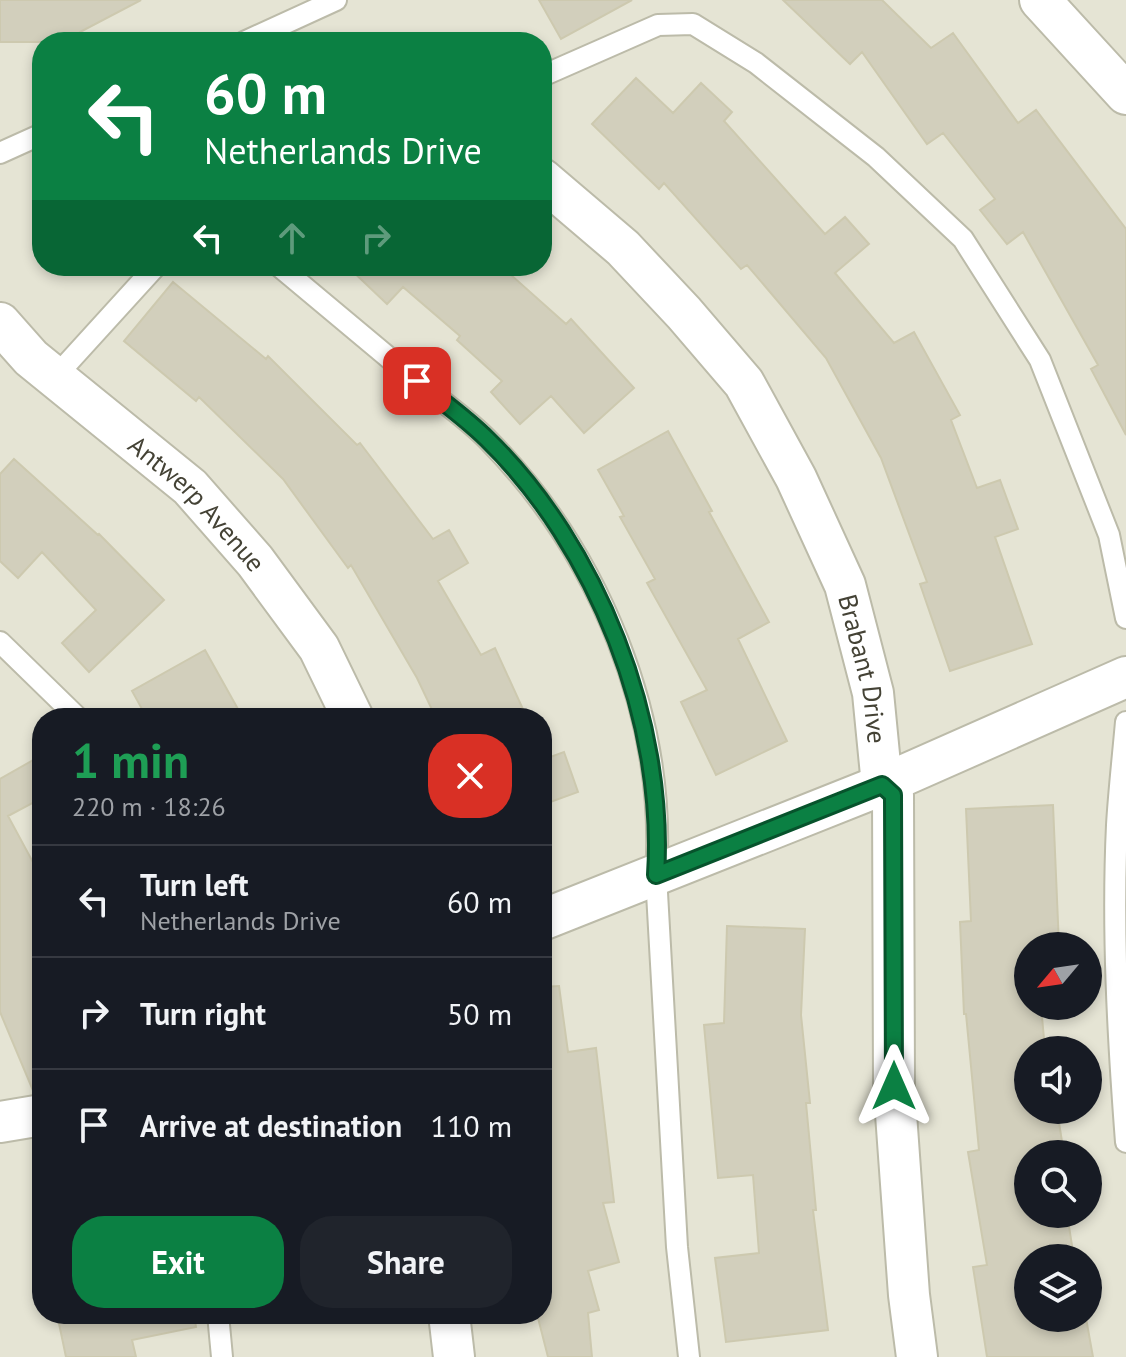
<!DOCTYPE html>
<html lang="en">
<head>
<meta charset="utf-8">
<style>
	:root { --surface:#171b24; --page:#20242c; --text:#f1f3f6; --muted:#9ea1a6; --line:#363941; --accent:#0b8043 }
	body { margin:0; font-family:"PT Sans",sans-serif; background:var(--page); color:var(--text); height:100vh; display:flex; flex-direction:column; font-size:30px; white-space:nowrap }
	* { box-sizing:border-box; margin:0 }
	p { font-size:26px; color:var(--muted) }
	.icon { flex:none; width:44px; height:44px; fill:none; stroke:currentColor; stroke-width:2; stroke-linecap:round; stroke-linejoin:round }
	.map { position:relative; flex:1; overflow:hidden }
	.side { position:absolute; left:32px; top:708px; width:520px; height:616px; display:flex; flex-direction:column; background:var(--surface); border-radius:32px; box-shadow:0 4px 12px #0003 }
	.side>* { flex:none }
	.banner { position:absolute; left:32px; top:32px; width:520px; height:244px; border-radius:32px; box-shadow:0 4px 12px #0003; background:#0b8043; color:#fff; overflow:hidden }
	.needle { width:52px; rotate:241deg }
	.buttons { position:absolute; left:1014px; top:932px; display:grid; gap:16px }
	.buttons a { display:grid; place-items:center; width:88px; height:88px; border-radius:50%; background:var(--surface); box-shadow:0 4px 12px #0003; font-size:40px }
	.pin { position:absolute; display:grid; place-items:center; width:68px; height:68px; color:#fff; margin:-34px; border-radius:16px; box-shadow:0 4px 12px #0006 }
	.me { position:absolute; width:88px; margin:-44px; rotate:0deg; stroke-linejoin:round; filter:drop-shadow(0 0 6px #0008) }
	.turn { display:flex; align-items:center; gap:28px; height:168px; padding:0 40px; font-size:36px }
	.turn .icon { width:104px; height:104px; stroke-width:2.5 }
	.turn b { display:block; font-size:56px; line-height:68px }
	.lanes { display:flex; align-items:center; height:76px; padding:0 40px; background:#0003; justify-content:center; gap:40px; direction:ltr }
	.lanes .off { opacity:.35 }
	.round { display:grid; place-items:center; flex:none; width:84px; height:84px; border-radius:32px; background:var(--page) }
	.headline { display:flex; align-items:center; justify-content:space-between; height:136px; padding:0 40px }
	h1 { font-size:48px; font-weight:800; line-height:60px; color:#1e9e55 }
	.primary-button { display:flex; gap:16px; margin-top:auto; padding:16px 40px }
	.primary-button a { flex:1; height:92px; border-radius:32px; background:var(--accent); color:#fff; font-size:32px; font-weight:800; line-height:92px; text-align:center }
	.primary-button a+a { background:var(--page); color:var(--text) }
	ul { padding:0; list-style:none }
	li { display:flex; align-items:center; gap:24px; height:112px; padding:0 40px; border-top:2px solid var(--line) }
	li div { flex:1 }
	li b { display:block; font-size:30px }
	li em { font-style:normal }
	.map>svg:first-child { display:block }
</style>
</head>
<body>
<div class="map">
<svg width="1126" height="1357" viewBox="0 0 1126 1357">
	<rect width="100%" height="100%" fill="#f1f1e5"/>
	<!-- residential -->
	<path fill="#e5e4d4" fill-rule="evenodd" d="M0,0h1126v1357h-1126zM42,42h500v224h-500zM42,718h500v596h-500zM1028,946h60v60h-60zM1028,1050h60v60h-60zM1028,1154h60v60h-60zM1028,1258h60v60h-60z"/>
	<!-- building -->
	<path fill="#d2cfbc" stroke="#cdc9af" stroke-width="2" d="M0,0h141l-61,32 5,10h-85z
		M539,0h93l-71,39z
		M783,0h99l49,48 22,-15 65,90 18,-13 90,119v206l-35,-66 7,-4 -75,-133 -16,12 -27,-34 15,-11 -52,-66 -16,11 -65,-92 -12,12z
		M636,78l37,35 28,-30 31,29 -8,9 101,113 20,-17 24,27 -34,29 59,70 20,-11 46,83 -9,5 26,68 23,-8 18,49 -23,8 37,107 -82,27 -30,-87 7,-2 -46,-124 -55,-100 -79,-93 -6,4 -77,-86 -5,6 -67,-65z
		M347,266h154l65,58 5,-5 63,69 -50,45 -33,-37 -31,28 -29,-32 11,-11 -45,-41 3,-4 -57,-49 -16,17z
		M173,282l93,77 2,-3 89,89 3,-2 73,96 16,-9 19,33 -30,18 43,74 14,-7 32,70h-91l-19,-40 -66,-113 -3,3 -65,-89 -84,-82 -3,4 -72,-60z
		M668,431l44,80 -3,1 60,110 -31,17 49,102 -71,34 -35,-73 26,-12 -60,-107 8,-4 -35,-62 4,-1 -26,-46z
		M14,459l84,76 1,-1 65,66 -75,72 -27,-29 34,-33 -54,-58 -24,26 -18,-17v-87z
		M205,650l38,68h-96l-15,-27z
		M564,752l14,40 -36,13v-45z
		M42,755v43l-34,18 34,63v214h-8l-34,-81v-233z
		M1053,805l6,141h-31v60h13l4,44h-17v60h29l7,44h-36v60h39l7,44h-46v60h58l7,39h-106l-14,-90 14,-2 -19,-113 11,-2 -13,-136h-2l-4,-92 11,-1 -5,-112z
		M727,926l78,3 -4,86 9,88h-4l10,107h-3l15,120 -102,12 -11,-84 44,-5 -6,-78 -35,3 -14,-153 20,-2z
		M559,986l9,66 28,-4 18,154 -11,1 16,59 -31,9 11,39 -11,3 4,44h-44l-11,-43h5v-327z
		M57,1314h137l2,13 -64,13 4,17h-70z"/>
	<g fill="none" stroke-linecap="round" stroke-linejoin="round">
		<!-- lane casing -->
		<g stroke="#bcbba9" stroke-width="24">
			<path id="lane" d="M244,42l92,-42
				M542,76l116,-51 35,-1 63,39 120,94 87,82 77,121 69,175 17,83
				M0,153l42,-19
				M279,266c46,39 93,78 140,117 23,19 49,36 70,58 110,112 178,276 167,434l21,372 12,110
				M55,377l101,-111
				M0,642l78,76
				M1126,722c-3,34 -7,69 -9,103 -5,105 1,212 9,317
				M218,1314l4,43"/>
		</g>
		<!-- street casing -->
		<g stroke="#bcbba9" stroke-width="44">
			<g id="street">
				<path d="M1040,0l86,94"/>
				<path id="s1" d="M542,179l81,69 61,65 60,70 52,95 49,107 28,108 9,92 11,10 1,291 15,209 8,62"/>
				<path id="s2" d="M0,323l31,35 159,129 65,74 64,87 34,70"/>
				<path d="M542,920l340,-135 244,-108"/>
				<path d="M0,1122l42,-7"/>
				<path d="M449,1314l5,43"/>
			</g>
		</g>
		<!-- lane -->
		<use href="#lane" stroke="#fff" stroke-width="20"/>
		<!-- street -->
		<use href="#street" stroke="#fff" stroke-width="40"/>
	</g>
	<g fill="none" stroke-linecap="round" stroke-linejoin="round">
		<!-- route casing -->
		<g stroke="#07532c" stroke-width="20">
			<path id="route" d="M417,381c23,19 49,37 70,58 110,107 179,283 169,436l226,-90 11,10 1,291"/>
		</g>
		<!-- route -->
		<use href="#route" stroke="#0b8043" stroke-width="14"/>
	</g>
	<g text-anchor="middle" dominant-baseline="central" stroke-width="6" stroke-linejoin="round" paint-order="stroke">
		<!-- street labels -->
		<g font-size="26" fill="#444235" stroke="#fff">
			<text stroke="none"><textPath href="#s2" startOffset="268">Antwerp Avenue</textPath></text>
			<text stroke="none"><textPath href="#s1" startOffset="600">Brabant Drive</textPath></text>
		</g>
	</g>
</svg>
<div class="buttons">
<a><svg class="needle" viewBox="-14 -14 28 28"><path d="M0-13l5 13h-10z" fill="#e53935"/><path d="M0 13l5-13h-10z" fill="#9ea1a6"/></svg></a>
<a><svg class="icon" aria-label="sound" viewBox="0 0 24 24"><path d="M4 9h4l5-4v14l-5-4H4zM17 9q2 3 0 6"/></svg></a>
<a><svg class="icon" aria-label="search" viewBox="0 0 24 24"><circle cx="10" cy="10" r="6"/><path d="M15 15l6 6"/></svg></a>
<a><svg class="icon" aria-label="layers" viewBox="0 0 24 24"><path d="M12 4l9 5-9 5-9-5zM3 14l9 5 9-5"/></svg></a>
</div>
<div class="pin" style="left:417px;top:381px;background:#d93025"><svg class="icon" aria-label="arrive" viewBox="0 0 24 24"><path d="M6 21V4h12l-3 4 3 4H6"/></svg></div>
<svg class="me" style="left:894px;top:1086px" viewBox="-20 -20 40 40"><path d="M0-17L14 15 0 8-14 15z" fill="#0b8043" stroke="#fff" stroke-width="4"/></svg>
<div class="banner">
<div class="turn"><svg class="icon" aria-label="left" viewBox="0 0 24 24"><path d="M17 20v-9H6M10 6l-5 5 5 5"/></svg><div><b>60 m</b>Netherlands Drive</div></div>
<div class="lanes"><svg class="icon" aria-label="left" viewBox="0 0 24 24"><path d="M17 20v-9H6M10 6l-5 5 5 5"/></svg><svg class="icon off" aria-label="ahead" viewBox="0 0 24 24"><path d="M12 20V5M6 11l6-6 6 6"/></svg><svg class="icon off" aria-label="right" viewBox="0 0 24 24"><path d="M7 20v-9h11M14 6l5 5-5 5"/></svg></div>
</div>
<section class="side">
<div class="headline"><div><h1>1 min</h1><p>220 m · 18:26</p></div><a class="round" style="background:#d93025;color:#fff"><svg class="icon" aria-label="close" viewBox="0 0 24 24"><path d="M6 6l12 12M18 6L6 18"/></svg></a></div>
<ul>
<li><svg class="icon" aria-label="left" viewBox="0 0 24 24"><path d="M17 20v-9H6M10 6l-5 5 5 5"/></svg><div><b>Turn left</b><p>Netherlands Drive</p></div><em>60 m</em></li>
<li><svg class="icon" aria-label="right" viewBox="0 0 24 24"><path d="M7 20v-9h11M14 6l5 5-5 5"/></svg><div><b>Turn right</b></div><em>50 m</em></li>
<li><svg class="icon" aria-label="arrive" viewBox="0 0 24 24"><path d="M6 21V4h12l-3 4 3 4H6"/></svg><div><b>Arrive at destination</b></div><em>110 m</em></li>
</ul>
<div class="primary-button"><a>Exit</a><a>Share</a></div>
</section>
</div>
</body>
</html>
